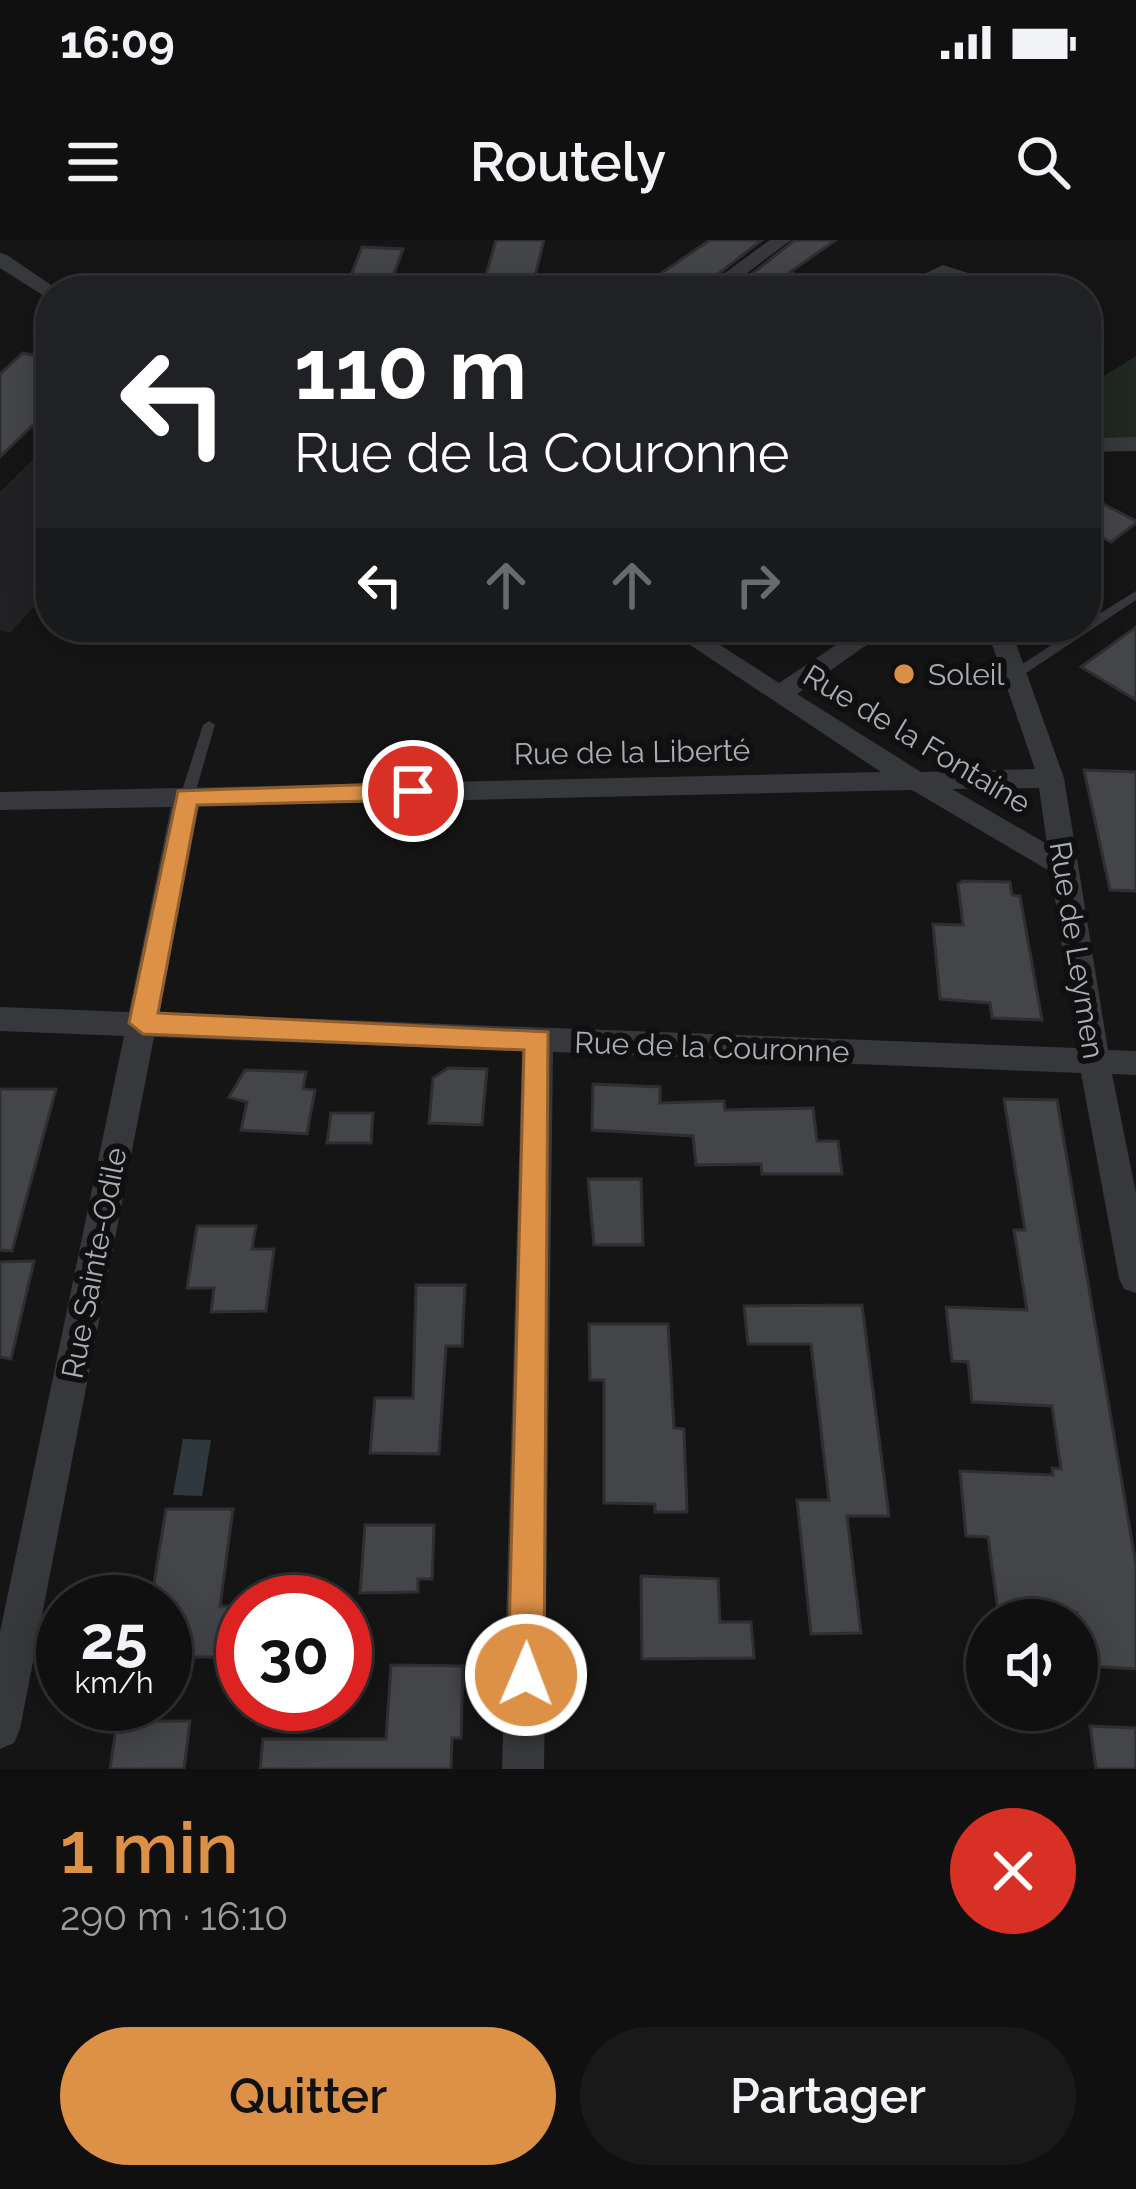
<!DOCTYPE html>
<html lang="fr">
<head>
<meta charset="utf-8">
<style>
	:root { --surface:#101010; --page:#191919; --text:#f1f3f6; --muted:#9c9d9f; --line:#303030; --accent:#dc9147 }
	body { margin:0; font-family:Raleway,sans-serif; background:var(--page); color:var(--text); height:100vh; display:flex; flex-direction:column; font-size:45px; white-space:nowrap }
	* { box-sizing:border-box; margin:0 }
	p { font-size:39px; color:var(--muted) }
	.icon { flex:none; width:66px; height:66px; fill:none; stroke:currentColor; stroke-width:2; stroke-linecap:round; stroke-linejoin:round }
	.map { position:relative; height:1529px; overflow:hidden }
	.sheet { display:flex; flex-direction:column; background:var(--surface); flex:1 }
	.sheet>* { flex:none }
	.top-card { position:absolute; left:36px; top:36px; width:1065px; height:366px; border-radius:48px; box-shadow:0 6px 30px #0003,0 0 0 3px var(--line); background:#202124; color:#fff; overflow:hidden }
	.buttons { position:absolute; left:966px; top:1359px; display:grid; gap:24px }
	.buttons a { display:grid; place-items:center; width:132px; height:132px; border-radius:50%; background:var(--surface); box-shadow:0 6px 30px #0003,0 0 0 3px var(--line); font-size:60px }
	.speed { position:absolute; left:36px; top:1335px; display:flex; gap:24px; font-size:60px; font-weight:700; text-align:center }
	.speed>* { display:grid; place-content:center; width:156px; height:156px; border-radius:50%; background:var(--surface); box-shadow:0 6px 30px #0003,0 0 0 3px var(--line); line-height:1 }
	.speed small { font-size:30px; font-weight:400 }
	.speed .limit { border:18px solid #d22; background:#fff; color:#111 }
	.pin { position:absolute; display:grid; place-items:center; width:102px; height:102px; color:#fff; margin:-51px; border:6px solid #fff; border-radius:50%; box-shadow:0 3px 12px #0007 }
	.me { position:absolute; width:132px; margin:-66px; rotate:1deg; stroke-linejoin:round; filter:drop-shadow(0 0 9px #0008) }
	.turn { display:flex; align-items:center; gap:42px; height:252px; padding:0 60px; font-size:54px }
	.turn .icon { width:156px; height:156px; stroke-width:2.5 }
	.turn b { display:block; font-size:84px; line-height:102px }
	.lanes { display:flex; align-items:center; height:114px; padding:0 60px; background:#0003; justify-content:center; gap:60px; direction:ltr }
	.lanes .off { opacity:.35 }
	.round { display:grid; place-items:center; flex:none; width:126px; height:126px; border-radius:63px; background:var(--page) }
	.overview { display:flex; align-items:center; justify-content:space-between; height:204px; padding:0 60px }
	h1 { font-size:72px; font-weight:600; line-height:90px; color:var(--accent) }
	.button { display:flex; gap:24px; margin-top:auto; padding:24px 60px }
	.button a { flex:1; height:138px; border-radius:72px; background:var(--accent); color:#111; font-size:48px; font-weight:600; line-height:138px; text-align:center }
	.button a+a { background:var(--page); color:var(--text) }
	.status { display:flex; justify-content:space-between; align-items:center; height:84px; padding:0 60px; background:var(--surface); direction:ltr }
	.status svg { height:33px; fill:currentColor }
	header { display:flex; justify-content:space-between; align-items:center; height:156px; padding:0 60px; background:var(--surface); font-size:54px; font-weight:600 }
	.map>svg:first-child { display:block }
</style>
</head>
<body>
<div class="status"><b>16:09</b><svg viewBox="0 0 49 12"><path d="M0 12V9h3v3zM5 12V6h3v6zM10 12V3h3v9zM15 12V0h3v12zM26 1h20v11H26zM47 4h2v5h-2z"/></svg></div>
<header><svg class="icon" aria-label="menu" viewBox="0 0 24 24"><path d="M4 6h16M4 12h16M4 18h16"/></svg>Routely<svg class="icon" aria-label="search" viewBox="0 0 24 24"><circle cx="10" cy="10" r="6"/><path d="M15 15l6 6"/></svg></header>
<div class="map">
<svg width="1136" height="1529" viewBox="0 0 1136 1529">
	<rect width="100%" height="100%" fill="#151516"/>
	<!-- built -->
	<path fill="#212123" d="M51,201v147l-41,45 -10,-3v-138z"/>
	<!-- green -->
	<path fill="#212821" d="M1136,116v82l-50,-1v-50z"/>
	<!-- water -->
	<path fill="#2f393d" d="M183,1199l28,1 -9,56 -29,-1z"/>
	<!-- building -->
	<path fill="#444549" stroke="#2f2f32" stroke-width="3" d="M496,0h48l-12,48 -49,-3z
		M710,0h52l-66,51h-61z
		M795,0h41l-46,32 42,19h-102z
		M362,7l41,2 -12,33 -41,-4z
		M23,113l28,6v48l-51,50v-83z
		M1086,255l50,26v2l-25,19 -25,-13z
		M1136,387v73l-55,-33z
		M1084,530l52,2v119l-26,-1z
		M963,641l47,1 2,13 8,1 22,124 -50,-2 -2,-15 -50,-4 -7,-75 30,1 -5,-41z
		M448,828l39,1 -5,56 -53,-2 4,-45z
		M245,830l61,2 -3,17 12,1 -8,44 -66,-4 6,-28 -18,-5z
		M593,844l67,3v16l64,-2 1,9 88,-2 4,33h21l4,33h-80l-1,-10 -65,1 -3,-29 -101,-6z
		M0,849h56l-44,162 -12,-1z
		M1004,859l53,1 79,465v104l-47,-3 -4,-23 -8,-1v-29l-79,-2 -10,-74 -22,-1 -6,-65 93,4 -1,-7 9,1 -9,-63 -80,-4 -4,-40 -16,-1 -6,-54 81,3 -13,-80h11z
		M331,873h42l-2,30h-44z
		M588,939h53l2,66h-49z
		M197,986h59l-4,23h22l-8,62 -55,1 3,-24h-27z
		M34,1021l-23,98 -11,-2v-95z
		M416,1045h49l-3,61h-16l-7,108 -69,-1 5,-55h38z
		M862,1065l27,211h-42l14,117 -50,1 -14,-134h32l-18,-156h-63l-4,-38z
		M589,1084h79l6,104 10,1 3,83h-32v-8l-51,-1v-123h-14z
		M166,1269h67l-13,97h23v51h-78v-55h-14z
		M365,1285h69l-2,54h-14v13l-58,1z
		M641,1336l77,3 2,43h31l3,36 -112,1z
		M391,1425l72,1 -2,72h-9l-1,31h-191l3,-30h123z
		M117,1481h73l-6,48h-74z
		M1090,1486l46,2v41h-40z"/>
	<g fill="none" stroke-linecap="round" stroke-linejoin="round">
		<!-- service -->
		<path fill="#36383b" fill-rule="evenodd" d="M1136,351v9l-116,77h-8v-6l67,-44h7v-5z
			M209,481l6,4 -21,72 -2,3h-10l-2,-3 23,-72z"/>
		<!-- minor -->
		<path fill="#36383b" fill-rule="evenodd" d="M770,0h21l-68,51h-23z
			M0,13l7,2 53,36h-9v7l-7,-2 -44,-28z
			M943,25l69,22 3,4h-30l-41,-13 -16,6 5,7h-20l-6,-9z
			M302,39l81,6 10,6h-202l10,-6z
			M1136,197v14l-50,1v-14z
			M663,387h29l87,56 84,-56h29l-95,67 124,78 114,-3 -49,-142h24l54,151 44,272 28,1v24l-24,-1 24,119v100l-12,-4 -5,-11 -38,-205 -528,-21 -9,717h-42l20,-718 -368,-14 -134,692 -6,14 -14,6v-117l124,-596 -124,-5v-24l129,5 42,-205 -171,3v-18l881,-20zM1039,548l8,56 -95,-55zM912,550l139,82 26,176 -918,-35 40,-207z"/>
	</g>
	<!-- route -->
	<path fill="#dc9147" stroke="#8f5e2e" stroke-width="3" d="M413,543l12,8 -12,9 -216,5 -39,208 390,19 -4,643 -6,13 -12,5 -13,-5 -5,-13 16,-625 -381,-16 -14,-11 49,-232z"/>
	<!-- markers -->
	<circle fill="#dc9147" stroke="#101011" stroke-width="4.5" cx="904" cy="434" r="12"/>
	<g text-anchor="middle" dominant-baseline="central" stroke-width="12" stroke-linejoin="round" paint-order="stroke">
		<!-- poi labels -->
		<g font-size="30" fill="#a8aeb5" stroke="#101011" text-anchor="start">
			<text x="928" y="434">Soleil</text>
		</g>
		<!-- street labels -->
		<g font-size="30" fill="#a8aeb5" stroke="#101011">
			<text transform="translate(917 499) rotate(31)">Rue de la Fontaine</text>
			<text transform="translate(632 512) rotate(-1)">Rue de la Liberté</text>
			<text transform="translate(1077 710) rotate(81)">Rue de Leymen</text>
			<text transform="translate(712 807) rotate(2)">Rue de la Couronne</text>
			<text transform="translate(94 1023) rotate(-79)">Rue Sainte-Odile</text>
		</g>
	</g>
</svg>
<div class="buttons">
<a><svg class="icon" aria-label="sound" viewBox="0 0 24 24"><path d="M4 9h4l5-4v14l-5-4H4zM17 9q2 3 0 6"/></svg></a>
</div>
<div class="speed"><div>25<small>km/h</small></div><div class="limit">30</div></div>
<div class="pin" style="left:413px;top:551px;background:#d93025"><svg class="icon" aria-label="arrive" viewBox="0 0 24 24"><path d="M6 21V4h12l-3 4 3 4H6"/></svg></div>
<svg class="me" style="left:526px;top:1435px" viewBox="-20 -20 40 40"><circle r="17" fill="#dc9147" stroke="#fff" stroke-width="3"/><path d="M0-11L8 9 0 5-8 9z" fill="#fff"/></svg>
<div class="top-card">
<div class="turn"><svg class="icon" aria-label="left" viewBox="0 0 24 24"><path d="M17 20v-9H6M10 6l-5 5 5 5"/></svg><div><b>110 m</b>Rue de la Couronne</div></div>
<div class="lanes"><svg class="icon" aria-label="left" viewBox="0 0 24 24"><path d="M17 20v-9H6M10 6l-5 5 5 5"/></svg><svg class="icon off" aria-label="ahead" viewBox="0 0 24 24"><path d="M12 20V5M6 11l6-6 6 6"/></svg><svg class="icon off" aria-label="ahead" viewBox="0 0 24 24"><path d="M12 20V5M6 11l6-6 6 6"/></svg><svg class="icon off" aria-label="right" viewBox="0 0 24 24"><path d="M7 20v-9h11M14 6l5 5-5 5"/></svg></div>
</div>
</div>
<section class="sheet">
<div class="overview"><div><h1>1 min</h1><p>290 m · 16:10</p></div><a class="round" style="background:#d93025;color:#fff"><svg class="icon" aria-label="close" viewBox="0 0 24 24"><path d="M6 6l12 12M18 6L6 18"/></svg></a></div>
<div class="button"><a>Quitter</a><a>Partager</a></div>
</section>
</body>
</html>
